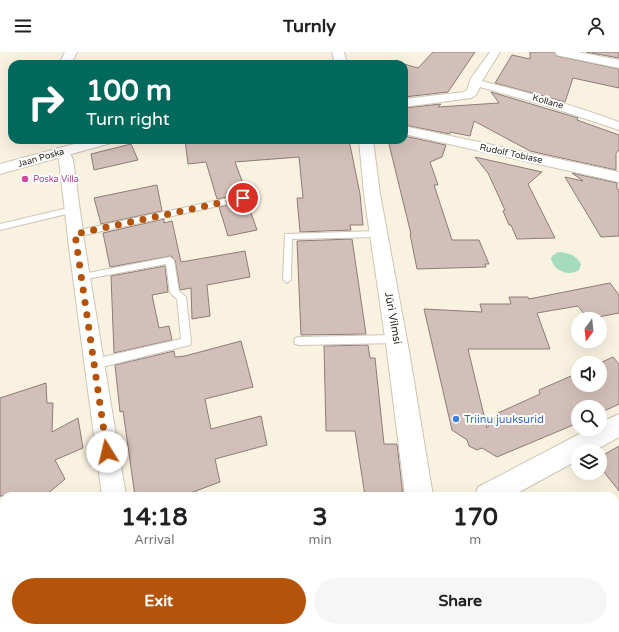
<!DOCTYPE html>
<html lang="en">
<head>
<meta charset="utf-8">
<style>
	:root { --surface:#fff; --page:#f6f6f6; --text:#202124; --muted:#757577; --accent:#b45309 }
	body { margin:0; font-family:"Varela Round",sans-serif; background:var(--page); color:var(--text); height:100vh; display:flex; flex-direction:column; font-size:15px; white-space:nowrap }
	* { box-sizing:border-box; margin:0 }
	p { font-size:13px; color:var(--muted) }
	.icon { flex:none; width:22px; height:22px; fill:none; stroke:currentColor; stroke-width:2; stroke-linecap:round; stroke-linejoin:round }
	.map { position:relative; flex:1; overflow:hidden }
	.sheet { position:absolute; left:0px; top:440px; width:619px; height:140px; display:flex; flex-direction:column; background:var(--surface); border-radius:12px 12px 0 0; box-shadow:0 4px 16px #0002 }
	.sheet>* { flex:none }
	.banner { position:absolute; left:8px; top:8px; width:400px; height:84px; border-radius:12px; box-shadow:0 4px 16px #0002; background:#00695c; color:#fff; overflow:hidden }
	.needle { width:26px; rotate:195deg }
	.tools { position:absolute; left:571px; top:260px; display:grid; gap:8px }
	.tools a { display:grid; place-items:center; width:36px; height:36px; border-radius:50%; background:var(--surface); box-shadow:0 4px 16px #0002; font-size:20px }
	.pin { position:absolute; display:grid; place-items:center; width:34px; height:34px; color:#fff; margin:-17px; border:2px solid #fff; border-radius:50%; box-shadow:0 1px 4px #0007 }
	.me { position:absolute; width:44px; margin:-22px; rotate:351deg; stroke-linejoin:round; filter:drop-shadow(0 0 3px #0008) }
	.turn { display:flex; align-items:center; gap:14px; height:84px; padding:0 12px; font-size:18px }
	.turn .icon { width:52px; height:52px; stroke-width:2.5 }
	.turn b { display:block; font-size:28px; line-height:34px }
	.eta { display:flex; justify-content:space-evenly; align-items:center; height:68px; text-align:center }
	.eta b { font-size:24px; font-weight:800; line-height:28px }
	.action { display:flex; gap:8px; margin-top:auto; padding:8px 12px }
	.action a { flex:1; height:46px; border-radius:24px; background:var(--accent); color:#fff; font-size:16px; font-weight:800; line-height:46px; text-align:center }
	.action a+a { background:var(--page); color:var(--text) }
	header { display:flex; justify-content:space-between; align-items:center; height:52px; padding:0 12px; background:var(--surface); font-size:18px; font-weight:800 }
	.map>svg:first-child { display:block }
</style>
</head>
<body>
<header><svg class="icon" aria-label="menu" viewBox="0 0 24 24"><path d="M4 6h16M4 12h16M4 18h16"/></svg>Turnly<svg class="icon" aria-label="person" viewBox="0 0 24 24"><circle cx="12" cy="8" r="4"/><path d="M4 21q1-7 8-7t8 7"/></svg></header>
<div class="map">
<svg width="619" height="580" viewBox="0 0 619 580">
	<rect width="100%" height="100%" fill="#faf2e1"/>
	<!-- green -->
	<path fill="#a5dcc0" d="M558,200c9,0 18,3 23,12l-2,6c-10,7 -25,1 -28,-11l1,-3z"/>
	<!-- building -->
	<path fill="#d3bfb9" stroke="#8e7c76" d="M433,0h42l-27,40 -44,5v-33l14,4z
		M530,0h24l3,4 62,13v19l-46,-10 -8,24 -70,-19 17,-28 18,4z
		M586,0h33v6z
		M491,40l87,26 -1,2 42,15v15l-3,3v17l-86,-19 -56,-30 -4,15 -20,-4v2l-46,-9v-17l37,-4 -3,3 61,-4z
		M404,84l42,9 -4,12 -12,5 8,23h-4l18,55h27l10,24h-4l1,3 -69,2 -7,-35h1l-23,-94h16z
		M185,88h164l11,54 3,31h-13l1,5 -51,2 -3,-34h6l-4,-41 -64,5 13,35 -5,-3 -26,5 -11,-37 -18,2z
		M131,92l7,16 -44,10 -3,-16z
		M475,105l67,15 -14,12 27,54 -38,1 -6,-14h-2l-6,-14 2,-1 -17,-37z
		M572,121l45,10v6l2,1v46l-18,1 -36,-60 18,4z
		M157,133l5,26 -61,13 -7,-26z
		M248,147l4,10 -2,1 7,20 -29,6 -9,-29 27,-6z
		M164,167v4l8,-2 9,41 64,-11 5,26 -43,8 3,31 -18,3 -1,-31 -11,2 -5,-30 -4,-4 -61,11 -7,-34z
		M352,187l14,95 -65,1 -4,-94z
		M165,214l3,26 -16,3 7,33 10,-2 3,14 -58,13 -3,-77z
		M610,231l9,12v18l-31,6 -10,-13 -41,7 13,36h-82l19,79 11,-15 42,-19 -1,-4 39,-17v12h22v-22l13,-6 6,7v40l-19,9v-6h-22v16l-81,34 -15,-9 -5,2 -8,-4 -2,-6 -15,-10 -28,-121 58,3 -2,-8h31l-2,-7h19l1,2z
		M241,289l12,46 -48,12 6,30 50,-13 6,29 -52,14 5,23 -38,14h-47l-12,-85 -3,1 -5,-47 59,-14 1,6 10,-1z
		M368,293l2,13h5l9,86h13l6,52h-38l-10,-65h-29l-2,-85z
		M46,331l1,20h6l-1,29 26,-14 5,30 -28,12 10,19 -20,17h-45v-98z
		M619,394v45l-19,-24v-10z"/>
	<g fill="none" stroke-linecap="round" stroke-linejoin="round">
		<!-- lane casing -->
		<g stroke="#cdc5b5" stroke-width="2">
			<path id="lane" d="M243,143l4,3 -1,2 -171,37 -4,-3 4,-3z
				M72,155l4,3 -1,2 -75,18v-6z
				M378,179l4,3 -4,3 -86,2 -1,40 -4,4 -4,-4 2,-45z
				M170,205l4,3 5,31 7,6 5,45 -1,3 -96,24 -4,-2 -1,-3 1,-3 4,-2 87,-20 -4,-40 -7,-6 -4,-29 -85,16 -4,-3 1,-2z
				M396,283l4,1 1,3 -1,3 -4,1 -97,2 -4,-1 -1,-3 1,-3 4,-1z"/>
		</g>
		<!-- street casing -->
		<g stroke="#cdc5b5" stroke-width="2">
			<path id="street" d="M490,0h10l-18,29c46,12 92,24 137,41v8l-75,-25 -64,-18 -4,8 -5,3 -67,9v-8l60,-7 3,-2 4,-12z
				M404,74l215,46v10l-215,-48z
				M63,95l5,1 5,12 12,87 41,249h-24l-33,-249 -10,-87 -3,-9 2,-3z
				M619,362v23l-25,14h-16v9l-66,36h-37l3,-9 111,-58h11v-6z
				M0,469l4,2v29l-4,-2z
				M56,576h31l2,4h-31z
				M116,576h30v4h-30z
				M194,576h37l-2,4h-37z"/>
		</g>
		<!-- secondary casing -->
		<g stroke="#cdc5b5" stroke-width="2">
			<path id="secondary" d="M65,0h12l-6,12h-12z
				M332,0h12l3,12h-12z
				M555,0h23l41,8v8l-58,-12 -4,-1z
				M89,88h24l-2,3 -111,31v-10z
				M359,88h14l7,54 29,157 24,145h-28l-18,-145 -23,-157z
				M427,576h32v4h-32z"/>
		</g>
		<!-- lane -->
		<use href="#lane" fill="#fff" fill-rule="evenodd"/>
		<!-- street -->
		<use href="#street" fill="#fff" fill-rule="evenodd"/>
		<!-- secondary -->
		<use href="#secondary" fill="#fff" fill-rule="evenodd"/>
	</g>
	<g fill="none" stroke-linecap="round" stroke-linejoin="round">
		<!-- route -->
		<path stroke="#b45309" stroke-width="7" stroke-dasharray="0 12.6" d="M107,400l-32,-218 168,-36"/>
	</g>
	<!-- markers -->
	<circle fill="#d1479c" stroke="#fff" stroke-width="1.5" cx="25" cy="127" r="4"/>
	<circle fill="#3f7fe0" stroke="#fff" stroke-width="1.5" cx="456" cy="367" r="4"/>
	<g text-anchor="middle" dominant-baseline="central" stroke-width="4" stroke-linejoin="round" paint-order="stroke">
		<!-- far-street labels -->
		<g font-size="9" fill="#2c2822" stroke="#fff">
			<text transform="translate(548 50) rotate(16)">Kollane</text>
			<text transform="translate(511 102) rotate(12)">Rudolf Tobiase</text>
			<text transform="translate(41 106) rotate(-16)">Jaan Poska</text>
		</g>
		<!-- far-hotel labels -->
		<g font-size="9" fill="#b23c85" stroke="#fff" text-anchor="start">
			<text x="33" y="127">Poska Villa</text>
		</g>
		<!-- street labels -->
		<g font-size="11" fill="#2c2822" stroke="#fff">
			<text transform="translate(393 266) rotate(80)">Jüri Vilmsi</text>
		</g>
		<!-- shop labels -->
		<g font-size="11" fill="#366cbe" stroke="#fff" text-anchor="start">
			<text x="464" y="367">Triinu juuksurid</text>
		</g>
	</g>
</svg>
<div class="tools">
<a><svg class="needle" viewBox="-14 -14 28 28"><path d="M0-13l5 13h-10z" fill="#e53935"/><path d="M0 13l5-13h-10z" fill="#757577"/></svg></a>
<a><svg class="icon" aria-label="sound" viewBox="0 0 24 24"><path d="M4 9h4l5-4v14l-5-4H4zM17 9q2 3 0 6"/></svg></a>
<a><svg class="icon" aria-label="search" viewBox="0 0 24 24"><circle cx="10" cy="10" r="6"/><path d="M15 15l6 6"/></svg></a>
<a><svg class="icon" aria-label="layers" viewBox="0 0 24 24"><path d="M12 4l9 5-9 5-9-5zM3 14l9 5 9-5"/></svg></a>
</div>
<div class="pin" style="left:243px;top:146px;background:#d93025"><svg class="icon" aria-label="arrive" viewBox="0 0 24 24"><path d="M6 21V4h12l-3 4 3 4H6"/></svg></div>
<svg class="me" style="left:107px;top:400px" viewBox="-20 -20 40 40"><circle r="19" fill="#fff"/><path d="M0-13L10 11 0 6-10 11z" fill="#b45309"/></svg>
<div class="banner">
<div class="turn"><svg class="icon" aria-label="right" viewBox="0 0 24 24"><path d="M7 20v-9h11M14 6l5 5-5 5"/></svg><div><b>100 m</b>Turn right</div></div>
</div>
<section class="sheet">
<div class="eta">
<div><b>14:18</b><p>Arrival</p></div>
<div><b>3</b><p>min</p></div>
<div><b>170</b><p>m</p></div>
</div>
<div class="action"><a>Exit</a><a>Share</a></div>
</section>
</div>
</body>
</html>
